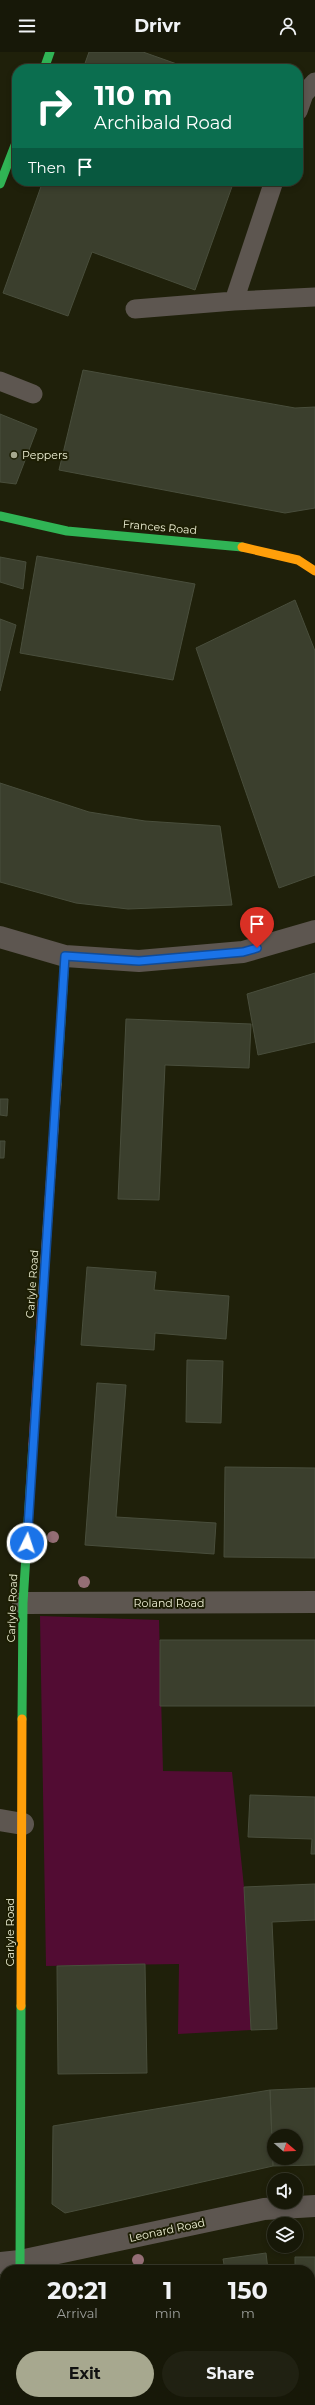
<!DOCTYPE html>
<html lang="en">
<head>
<meta charset="utf-8">
<style>
	:root { --surface:#171808; --page:#202112; --text:#f1f3f6; --muted:#9ea09c; --line:#363729; --accent:#a7a88f }
	body { margin:0; font-family:Montserrat,sans-serif; background:var(--page); color:var(--text); height:100vh; display:flex; flex-direction:column; font-size:15px; white-space:nowrap }
	* { box-sizing:border-box; margin:0 }
	p { font-size:13px; color:var(--muted) }
	.icon { flex:none; width:22px; height:22px; fill:none; stroke:currentColor; stroke-width:2; stroke-linecap:round; stroke-linejoin:round }
	.map { position:relative; flex:1; overflow:hidden }
	.details { position:absolute; left:0px; top:2213px; width:315px; height:140px; display:flex; flex-direction:column; background:var(--surface); border-radius:16px 16px 0 0; box-shadow:0 2px 6px #0003,0 0 0 1px var(--line) }
	.details>* { flex:none }
	.hud { position:absolute; left:12px; top:12px; width:291px; height:122px; border-radius:16px; box-shadow:0 2px 6px #0003,0 0 0 1px var(--line); background:#0b6e4f; color:#fff; overflow:hidden }
	.needle { width:26px; rotate:109deg }
	.buttons { position:absolute; left:267px; top:2077px; display:grid; gap:8px }
	.buttons a { display:grid; place-items:center; width:36px; height:36px; border-radius:50%; background:var(--surface); box-shadow:0 2px 6px #0003,0 0 0 1px var(--line); font-size:20px }
	.pin { position:absolute; display:grid; place-items:center; width:34px; height:34px; color:#fff; margin:-41px -17px; border-radius:50% 50% 50% 0; rotate:-45deg; box-shadow:0 0 4px #0007 }
	.pin .icon { rotate:45deg }
	.me { position:absolute; width:44px; margin:-22px; rotate:4deg; stroke-linejoin:round; filter:drop-shadow(0 0 3px #0008) }
	.turn { display:flex; align-items:center; gap:14px; height:84px; padding:0 16px; font-size:18px }
	.turn .icon { width:52px; height:52px; stroke-width:2.5 }
	.turn b { display:block; font-size:28px; line-height:34px }
	.then { display:flex; align-items:center; height:38px; padding:0 16px; background:#0003; gap:8px; font-size:15px }
	.eta { display:flex; justify-content:space-evenly; align-items:center; height:68px; text-align:center }
	.eta b { font-size:24px; font-weight:700; line-height:28px }
	.cta { display:flex; gap:8px; margin-top:auto; padding:8px 16px }
	.cta a { flex:1; height:46px; border-radius:24px; background:var(--accent); color:#111; font-size:16px; font-weight:700; line-height:46px; text-align:center }
	.cta a+a { background:var(--page); color:var(--text) }
	header { display:flex; justify-content:space-between; align-items:center; height:52px; padding:0 16px; background:var(--surface); font-size:18px; font-weight:700 }
	.map>svg:first-child { display:block }
</style>
</head>
<body>
<header><svg class="icon" aria-label="menu" viewBox="0 0 24 24"><path d="M4 6h16M4 12h16M4 18h16"/></svg>Drivr<svg class="icon" aria-label="person" viewBox="0 0 24 24"><circle cx="12" cy="8" r="4"/><path d="M4 21q1-7 8-7t8 7"/></svg></header>
<div class="map">
<svg width="315" height="2353" viewBox="0 0 315 2353">
	<rect width="100%" height="100%" fill="#1f200a"/>
	<!-- green -->
	<path fill="#520c33" d="M40,1564l119,4 4,151 69,1 12,115 7,143 -73,4 1,-70 -133,2z"/>
	<!-- building -->
	<path fill="#3b3f2d" stroke="#494e3c" fill-rule="evenodd" d="M89,0h54l48,17h-108z
		M43,129h191l-39,109 -103,-38 -24,64 -65,-23z
		M83,318l212,38 20,-1v101l-30,5 -226,-43z
		M0,362l37,15 -21,55 -16,-2z
		M37,504l158,28 -22,96 -153,-27z
		M0,505l26,5 -3,27 -23,-7z
		M295,548l20,51v224l-36,13 -83,-240z
		M0,567l16,6 -16,66z
		M0,731l89,29 56,9 75,5 12,79 -104,4 -52,-6 -76,-21z
		M315,921v69l-57,13 -11,-61z
		M126,967l125,5 -2,44 -84,-3 -6,135 -41,-1z
		M0,1047h8l-1,17 -7,-1z
		M0,1089h5l-1,17h-4z
		M87,1215l69,5 -2,18 75,6 -3,43 -71,-6 -1,17 -73,-5z
		M187,1308l36,1 -2,62 -35,-1z
		M97,1331l29,2 -10,132 100,6 -2,31 -129,-9z
		M225,1415l90,1v90l-91,-1z
		M160,1588h155v66h-155z
		M250,1743l65,2v57h-4l1,-15 -64,-2z
		M315,1832v36l-43,2 5,107 -26,1 -7,-143z
		M145,1912l2,109 -89,1 -1,-108z
		M315,2036v77l-42,1 -3,-76zM274,2084h22v22h-22z
		M270,2038l3,76 -208,47 -13,-9 1,-78z
		M266,2201l2,17h-43l-2,-11z
		M295,2205h20v86h-5v-73h-15z
		M121,2348h14l-4,5z"/>
	<g fill="none" stroke-linecap="round" stroke-linejoin="round">
		<!-- lane -->
		<path stroke="#5d5650" stroke-width="19" d="M298,59l6,-17 11,-12
			M274,129l-40,120 81,-4
			M135,257l99,-8
			M0,329l33,13"/>
		<!-- street -->
		<path stroke="#5d5650" stroke-width="22" d="M0,885l65,19 74,5 104,-9 72,-21
			M23,1551l292,-1
			M0,1768l23,4
			M0,2211l20,-2 244,-52 51,-3
			M22,2348v5"/>
		<!-- fast -->
		<path stroke="#30b455" stroke-width="9" d="M44,17l6,-17
			M0,132l17,-44
			M0,464l67,15 175,16
			M57,1032l8,-128
			M22,1667l1,-116 10,-159
			M20,2218l1,-264"/>
		<!-- slow -->
		<path stroke="#ff9f0a" stroke-width="9" d="M242,495l56,13 17,11
			M42,1253l15,-221
			M21,1954l1,-287"/>
		<!-- jam -->
		<path stroke="#e5322d" stroke-width="9" d="M33,1392l9,-139"/>
	</g>
	<!-- trees -->
	<g fill="#946e75">
		<circle cx="53" cy="1485" r="6"/>
		<circle cx="84" cy="1530" r="6"/>
		<circle cx="138" cy="2208" r="6"/>
	</g>
	<g fill="none" stroke-linecap="round" stroke-linejoin="round">
		<!-- route casing -->
		<g stroke="#114b97" stroke-width="10">
			<path id="route" d="M27,1491l38,-587 74,5 104,-9 14,-4"/>
		</g>
		<!-- route -->
		<use href="#route" stroke="#1a73e8" stroke-width="7"/>
	</g>
	<!-- markers -->
	<circle fill="#a7a88f" stroke="#1d1e04" stroke-width="1.5" cx="14" cy="403" r="4"/>
	<g text-anchor="middle" dominant-baseline="central" stroke-width="4" stroke-linejoin="round" paint-order="stroke">
		<!-- poi labels -->
		<g font-size="11" fill="#f0f2d7" stroke="#1d1e04" text-anchor="start">
			<text x="22" y="403">Peppers</text>
		</g>
		<!-- street labels -->
		<g font-size="11" fill="#f0f2d7" stroke="#1d1e04">
			<text transform="translate(160 475) rotate(5)">Frances Road</text>
			<text transform="translate(32 1232) rotate(-86)">Carlyle Road</text>
			<text x="169" y="1551">Roland Road</text>
			<text transform="translate(12 1556) rotate(-88)">Carlyle Road</text>
			<text transform="translate(10 1880) rotate(-90)">Carlyle Road</text>
			<text transform="translate(167 2178) rotate(-12)">Leonard Road</text>
		</g>
	</g>
</svg>
<div class="buttons">
<a><svg class="needle" viewBox="-14 -14 28 28"><path d="M0-13l5 13h-10z" fill="#e53935"/><path d="M0 13l5-13h-10z" fill="#9ea09c"/></svg></a>
<a><svg class="icon" aria-label="sound" viewBox="0 0 24 24"><path d="M4 9h4l5-4v14l-5-4H4zM17 9q2 3 0 6"/></svg></a>
<a><svg class="icon" aria-label="layers" viewBox="0 0 24 24"><path d="M12 4l9 5-9 5-9-5zM3 14l9 5 9-5"/></svg></a>
</div>
<div class="pin" style="left:257px;top:896px;background:#d93025"><svg class="icon" aria-label="arrive" viewBox="0 0 24 24"><path d="M6 21V4h12l-3 4 3 4H6"/></svg></div>
<svg class="me" style="left:27px;top:1491px" viewBox="-20 -20 40 40"><circle r="17" fill="#1a73e8" stroke="#fff" stroke-width="3"/><path d="M0-11L8 9 0 5-8 9z" fill="#fff"/></svg>
<div class="hud">
<div class="turn"><svg class="icon" aria-label="right" viewBox="0 0 24 24"><path d="M7 20v-9h11M14 6l5 5-5 5"/></svg><div><b>110 m</b>Archibald Road</div></div>
<div class="then">Then<svg class="icon" aria-label="arrive" viewBox="0 0 24 24"><path d="M6 21V4h12l-3 4 3 4H6"/></svg></div>
</div>
<section class="details">
<div class="eta">
<div><b>20:21</b><p>Arrival</p></div>
<div><b>1</b><p>min</p></div>
<div><b>150</b><p>m</p></div>
</div>
<div class="cta"><a>Exit</a><a>Share</a></div>
</section>
</div>
</body>
</html>
